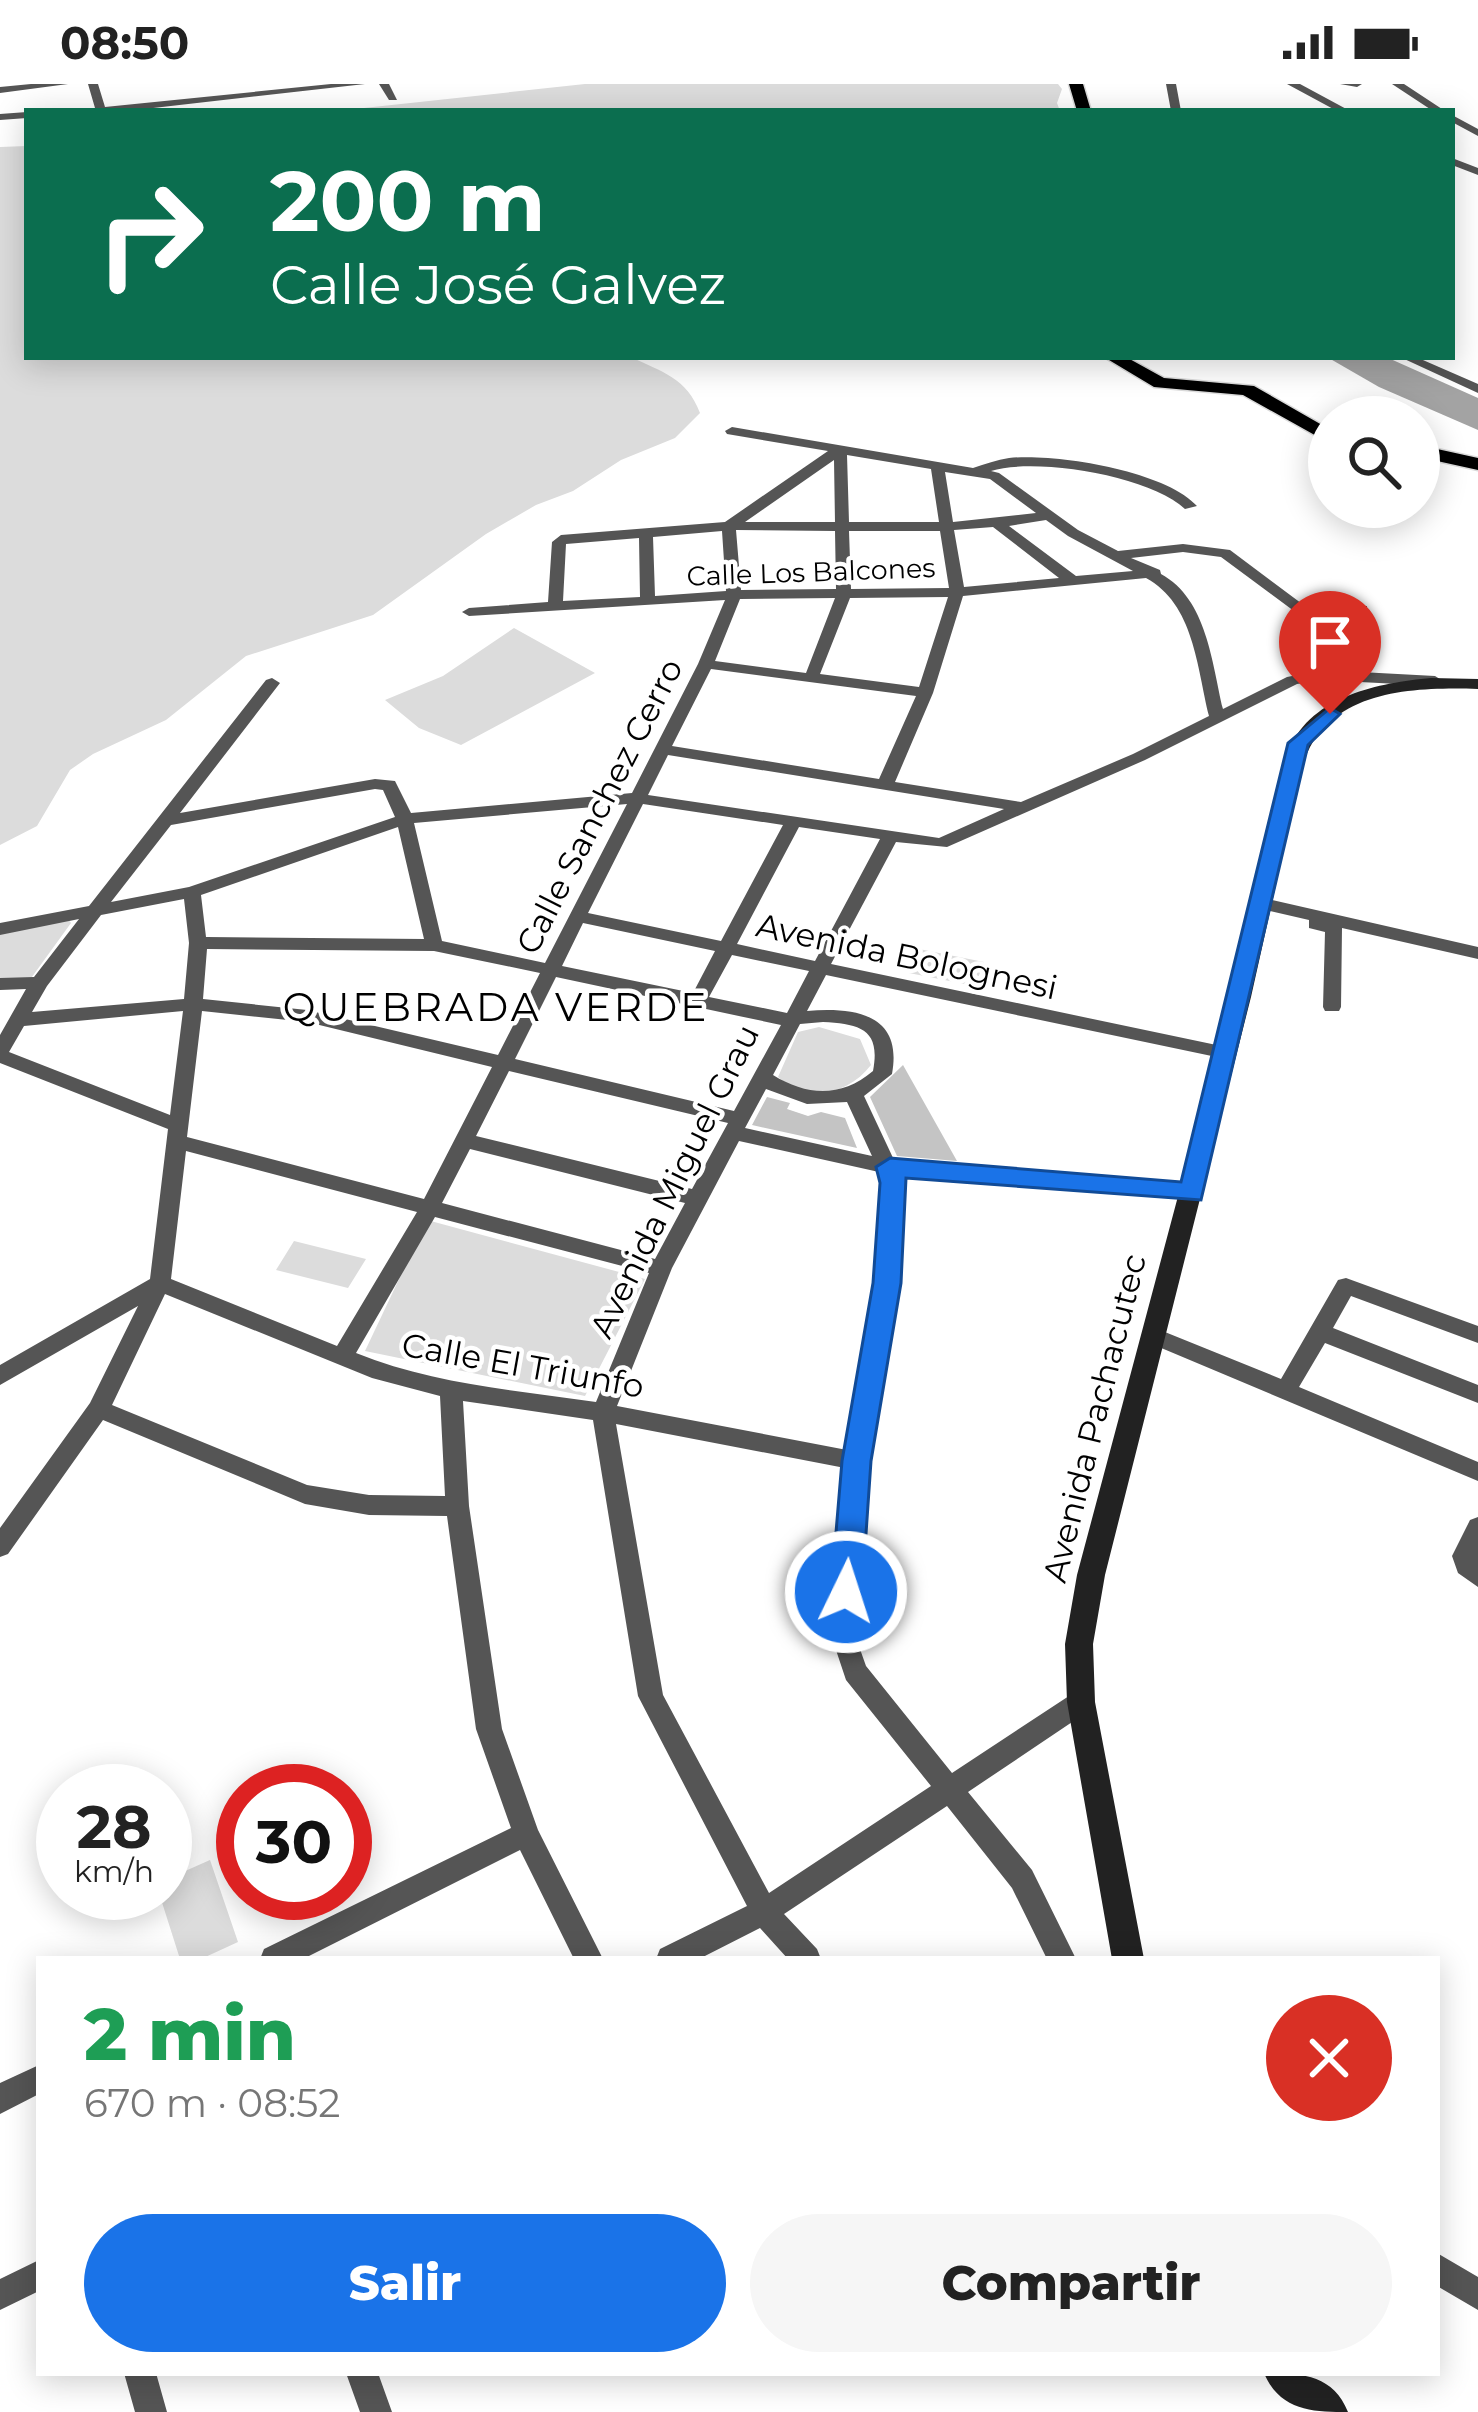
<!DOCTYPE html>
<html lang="es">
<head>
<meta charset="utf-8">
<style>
	:root { --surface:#fff; --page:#f6f6f6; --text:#222; --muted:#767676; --accent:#1a73e8 }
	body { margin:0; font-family:Montserrat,sans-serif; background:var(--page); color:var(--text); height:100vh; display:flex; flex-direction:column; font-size:45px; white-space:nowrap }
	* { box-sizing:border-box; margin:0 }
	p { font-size:39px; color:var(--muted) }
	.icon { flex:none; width:66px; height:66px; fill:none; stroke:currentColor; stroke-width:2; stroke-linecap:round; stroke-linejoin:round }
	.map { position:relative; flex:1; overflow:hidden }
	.panel { position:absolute; left:36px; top:1872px; width:1404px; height:420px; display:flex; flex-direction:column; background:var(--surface); border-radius:0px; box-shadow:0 6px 30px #0003 }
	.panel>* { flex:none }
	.top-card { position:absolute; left:24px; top:24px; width:1431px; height:252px; border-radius:0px; box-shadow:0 6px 30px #0003; background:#0b6e4f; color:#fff; overflow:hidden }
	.controls { position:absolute; left:1308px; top:312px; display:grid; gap:24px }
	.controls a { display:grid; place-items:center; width:132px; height:132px; border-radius:50%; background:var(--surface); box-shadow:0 6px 30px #0003; font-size:60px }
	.speed { position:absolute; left:36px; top:1680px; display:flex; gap:24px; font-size:60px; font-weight:700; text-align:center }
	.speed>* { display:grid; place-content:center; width:156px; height:156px; border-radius:50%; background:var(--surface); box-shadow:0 6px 30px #0003; line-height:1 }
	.speed small { font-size:30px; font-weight:400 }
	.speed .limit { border:18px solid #d22; background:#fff; color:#111 }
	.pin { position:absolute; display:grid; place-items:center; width:102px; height:102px; color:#fff; margin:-123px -51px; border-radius:50% 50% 50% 0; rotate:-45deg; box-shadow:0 0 12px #0007 }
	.pin .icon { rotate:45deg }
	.me { position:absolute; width:132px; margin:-66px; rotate:4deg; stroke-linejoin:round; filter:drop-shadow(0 0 9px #0008) }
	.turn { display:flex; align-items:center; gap:42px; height:252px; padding:0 48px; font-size:54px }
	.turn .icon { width:156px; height:156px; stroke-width:2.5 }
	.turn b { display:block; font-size:84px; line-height:102px }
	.round { display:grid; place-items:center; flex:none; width:126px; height:126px; border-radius:63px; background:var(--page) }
	.summary { display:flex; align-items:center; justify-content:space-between; height:204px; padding:0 48px }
	h1 { font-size:72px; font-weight:800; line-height:90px; color:#1e9e55 }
	.primary-button { display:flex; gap:24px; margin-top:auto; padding:24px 48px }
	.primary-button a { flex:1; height:138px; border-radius:72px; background:var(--accent); color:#fff; font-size:48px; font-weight:800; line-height:138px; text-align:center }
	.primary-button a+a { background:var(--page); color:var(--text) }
	.status { display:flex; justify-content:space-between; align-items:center; height:84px; padding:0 60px; background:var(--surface); direction:ltr }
	.status svg { height:33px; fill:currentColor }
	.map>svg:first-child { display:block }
</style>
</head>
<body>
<div class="status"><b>08:50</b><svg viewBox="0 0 49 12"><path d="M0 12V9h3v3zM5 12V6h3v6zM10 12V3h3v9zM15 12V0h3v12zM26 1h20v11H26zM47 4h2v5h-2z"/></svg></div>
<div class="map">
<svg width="1478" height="2328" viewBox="0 0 1478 2328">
	<rect width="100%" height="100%" fill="#fff"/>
	<!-- green -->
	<path fill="#dcdcdc" d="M585,0h473l4,5 -5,14 3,8h-724z
		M27,62v211h604c31,15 56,21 69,56l-25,25 -54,22 -48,31 -37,14 -50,29 -113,81 -127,41 -80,64 -73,34 -23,16 -33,56 -37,19v-698z
		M514,544l81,45 -134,72 -42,-17 -34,-28 58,-24z
		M68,835l3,4 -42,58h-29v-48z
		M919,865l65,13 -9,24 -66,-13z
		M819,943l41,12 11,26c-24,31 -63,37 -93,12l20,-45z
		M427,1136l218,59 -60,117 -220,-45z
		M294,1157l72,18 -18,29 -72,-18z
		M210,1776l28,82 -37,17h-21l-21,-66h6v-13z"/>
	<!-- water -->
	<path fill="#a3a3a3" d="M1327,273h59l92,41v32l-99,-43z"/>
	<!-- building -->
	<path fill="#c4c4c4" d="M903,981l54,96 -60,-5 -27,-59z
		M767,1013l23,6 -3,6 21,7 13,-4 24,6 12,30 -105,-23z"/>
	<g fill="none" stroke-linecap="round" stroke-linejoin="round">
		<!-- primary casing -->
		<g stroke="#dbdbdb" stroke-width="3">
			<path id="primary" d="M1069,0h14l8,27h-14z
				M1104,273h22l38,21 90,8 75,43v14l-86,-48 -89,-8z
				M1419,361l59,13v12l-59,-13z"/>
		</g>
		<!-- street -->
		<path fill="#555" fill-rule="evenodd" d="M31,0h37l-68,9v-6z
			M88,0h10l7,23 226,-23h34l-238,27h-35l3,-3z
			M379,0h10l8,16h-8z
			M1166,0h10l5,27h-10z
			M1287,0h13l50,27h-13z
			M1340,0h22l-5,3z
			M1392,0h12l41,27h-12z
			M27,28v6l-27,2v-6z
			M1452,31l26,14v7l-26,-14z
			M1452,74l26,10v7l-26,-10z
			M1400,273h16l62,27v9z
			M732,343l241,41c12,-4 24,-8 36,-10 47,-5 157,13 188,48l-12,3c-35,-33 -149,-52 -194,-38l8,2 79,57 40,21 65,-7 47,6 99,74h7l21,-18h10v6l-22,20 -20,2 -104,-77 -38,-5 -52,6 29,12 1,4c46,25 51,89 62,135l64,-32 36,-7 112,6 8,5 -8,5 -112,-6 -26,4 -152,76 -198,87 -51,-5 -65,122 395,83 7,1 3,5 -3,5 -7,1 -400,-84 -19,36c48,-4 96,3 85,63l-28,22 30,64 297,26 10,7 -10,7 -290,-25 3,8 -6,100 -29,178 -14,174 11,31 86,107 120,-79 9,-3 9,3 4,8 -4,8 -122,82 64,78 44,89h-29l-35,-71 -65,-82 -163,108 33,35 4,10h-33l-28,-31 -61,31h-43l4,-10 87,-43 -109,-210 -45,-276 -130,-19 6,105 33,223 36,101 65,129h-29l-54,-109 -217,109h-43l4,-10 247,-121 -35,-99 -29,-213 -78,-1 -64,-11 -202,-84 -95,134 -8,3v-29l90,-125 48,-97 -138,79v-20l150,-86 18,-150 -168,-66v-28l26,-46 -26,1v-12l34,-1 45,-58 -79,16v-12l89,-17 177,-226 6,-2 8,5 -100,130 195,-34 20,2 16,32 221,-20 66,-129 27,-64 -256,16 -7,-4 7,-4 79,-6 4,-60 9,-7 164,-13 103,-71 -101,-17 -2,-3zM847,371l84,14 8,53h-90zM834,376l1,62h-90zM945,388l45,7 46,34 -83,9zM1046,436l22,16 65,35 -57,5 -67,-50zM993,443l66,51 -95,9 -10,-57zM736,446l99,1 1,58 -95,1zM722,447l4,60 -71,5 -2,-59zM849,447h91l9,57 -98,1zM639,454l1,59 -77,4 3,-57zM1146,494c48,26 51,89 63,138l-76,38 -112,48 -126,-20 38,-89 30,-97zM948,513l-29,90 -99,-13 30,-76zM835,514l-29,75 -91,-12 25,-62zM711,585l205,27 -37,83 -207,-33zM668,671l336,54 -65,29 -291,-43zM375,705l8,1 12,27 -206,70 -78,15 60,-77zM627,720l-82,159 -103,-22 -28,-118zM643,720l140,21 -62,116 -133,-28zM398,743l26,112 -218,-2 -5,-42zM799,743l81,12 -65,122 -78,-17zM184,815l5,44 -5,56 -152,13 15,-26 54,-71zM583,839l132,28 -22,42 -131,-27zM207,865l227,2 106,22 -42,82 -191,-45 -104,-11zM732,871l77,16 -22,42 -78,-16zM556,893l225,48 -47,86 -219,-52zM183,927l-13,104 -161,-63 15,-26zM202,927l105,11 185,45 -68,132 -237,-62zM823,938c37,2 58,7 50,49 -32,27 -66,25 -100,4l27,-51zM509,987l219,52 -36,66 -216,-53zM766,1005l41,15 40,-2 25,54 -127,-28zM739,1057l140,31 5,11 -8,100 -29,167 -230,-44 55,-138zM470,1065l215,54 -30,56 -213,-56zM186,1067l231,61 -80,134 -166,-67zM435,1133l214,56 -53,129c-81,-12 -164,-18 -240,-49zM165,1210l207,84 68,18 5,100 -76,-1 -62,-10 -195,-80zM616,1340l229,44 -14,167 15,45 85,106 -162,107 -106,-198z
			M1263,814l215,49v12l-136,-31 -1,79 -2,4h-14l-2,-4 2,-75 -16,-4v-8l-52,-12 -3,-4z
			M1346,1194l132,48v17l-127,-47 -18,32 145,57v18l-153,-60 -26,44 179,75v19l-331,-139 -3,-6 3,-6 8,-2 126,51 57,-99z
			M1478,1433v70l-20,-14 -6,-17 18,-36z
			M39,1981v29l-39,20v-31z
			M1437,2169l41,24v33l-41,-24z
			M39,2176v31l-39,19v-31z
			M124,2289h32l11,39h-32z
			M346,2289h32l14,39h-32z"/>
		<!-- secondary -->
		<path fill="#222" fill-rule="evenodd" d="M1431,594l47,1v10c-68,-2 -154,1 -176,79l-51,229 -146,578 -12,69 2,58 49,257h-32l-45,-257 -2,-58 12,-69 132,-495 80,-331c24,-54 90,-66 142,-71z
			M1264,2289c36,0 69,1 84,39 -35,0 -68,-1 -84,-39z"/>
		<!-- primary -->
		<use href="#primary" fill="#000" fill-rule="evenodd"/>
	</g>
	<!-- route -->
	<path fill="#1a73e8" stroke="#114b97" stroke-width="3" d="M1330,624l10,6 -32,31 -107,455 -295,-22 -5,105 -30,178 -9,131 -5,9 -11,4 -11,-4 -4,-9 11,-131 31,-178 7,-100 -4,-16 14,-9 291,24 107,-439z"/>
	<g text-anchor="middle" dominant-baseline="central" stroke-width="9" stroke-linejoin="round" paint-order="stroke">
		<!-- far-street labels -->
		<g font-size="27" fill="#000" stroke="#fff">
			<text transform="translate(811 488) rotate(-2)">Calle Los Balcones</text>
		</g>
		<!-- street labels -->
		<g font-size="33" fill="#000" stroke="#fff">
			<text transform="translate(599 722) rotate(-63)">Calle Sanchez Cerro</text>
			<text transform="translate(907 872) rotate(12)">Avenida Bolognesi</text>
			<text transform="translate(674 1097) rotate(-64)">Avenida Miguel Grau</text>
			<text transform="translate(523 1281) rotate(10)">Calle El Triunfo</text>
			<text transform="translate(1094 1334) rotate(-76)">Avenida Pachacutec</text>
		</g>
		<!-- quarter labels -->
		<g font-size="39" letter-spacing="3" fill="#000" stroke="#fff">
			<text x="496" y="923">QUEBRADA VERDE</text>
		</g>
	</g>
</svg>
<div class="controls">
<a><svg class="icon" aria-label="search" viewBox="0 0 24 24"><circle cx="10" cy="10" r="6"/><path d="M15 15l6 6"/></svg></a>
</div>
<div class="speed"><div>28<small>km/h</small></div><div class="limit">30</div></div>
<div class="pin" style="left:1330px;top:630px;background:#d93025"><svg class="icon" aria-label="arrive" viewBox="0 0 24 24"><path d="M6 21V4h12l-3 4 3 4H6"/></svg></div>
<svg class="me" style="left:846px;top:1508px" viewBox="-20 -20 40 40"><circle r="17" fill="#1a73e8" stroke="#fff" stroke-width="3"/><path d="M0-11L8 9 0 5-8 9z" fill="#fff"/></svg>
<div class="top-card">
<div class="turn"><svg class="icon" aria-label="right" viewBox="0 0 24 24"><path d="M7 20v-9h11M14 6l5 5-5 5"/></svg><div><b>200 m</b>Calle José Galvez</div></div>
</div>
<section class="panel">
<div class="summary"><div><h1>2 min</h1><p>670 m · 08:52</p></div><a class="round" style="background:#d93025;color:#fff"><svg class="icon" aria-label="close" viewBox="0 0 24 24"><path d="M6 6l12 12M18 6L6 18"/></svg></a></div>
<div class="primary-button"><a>Salir</a><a>Compartir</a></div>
</section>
</div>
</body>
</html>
